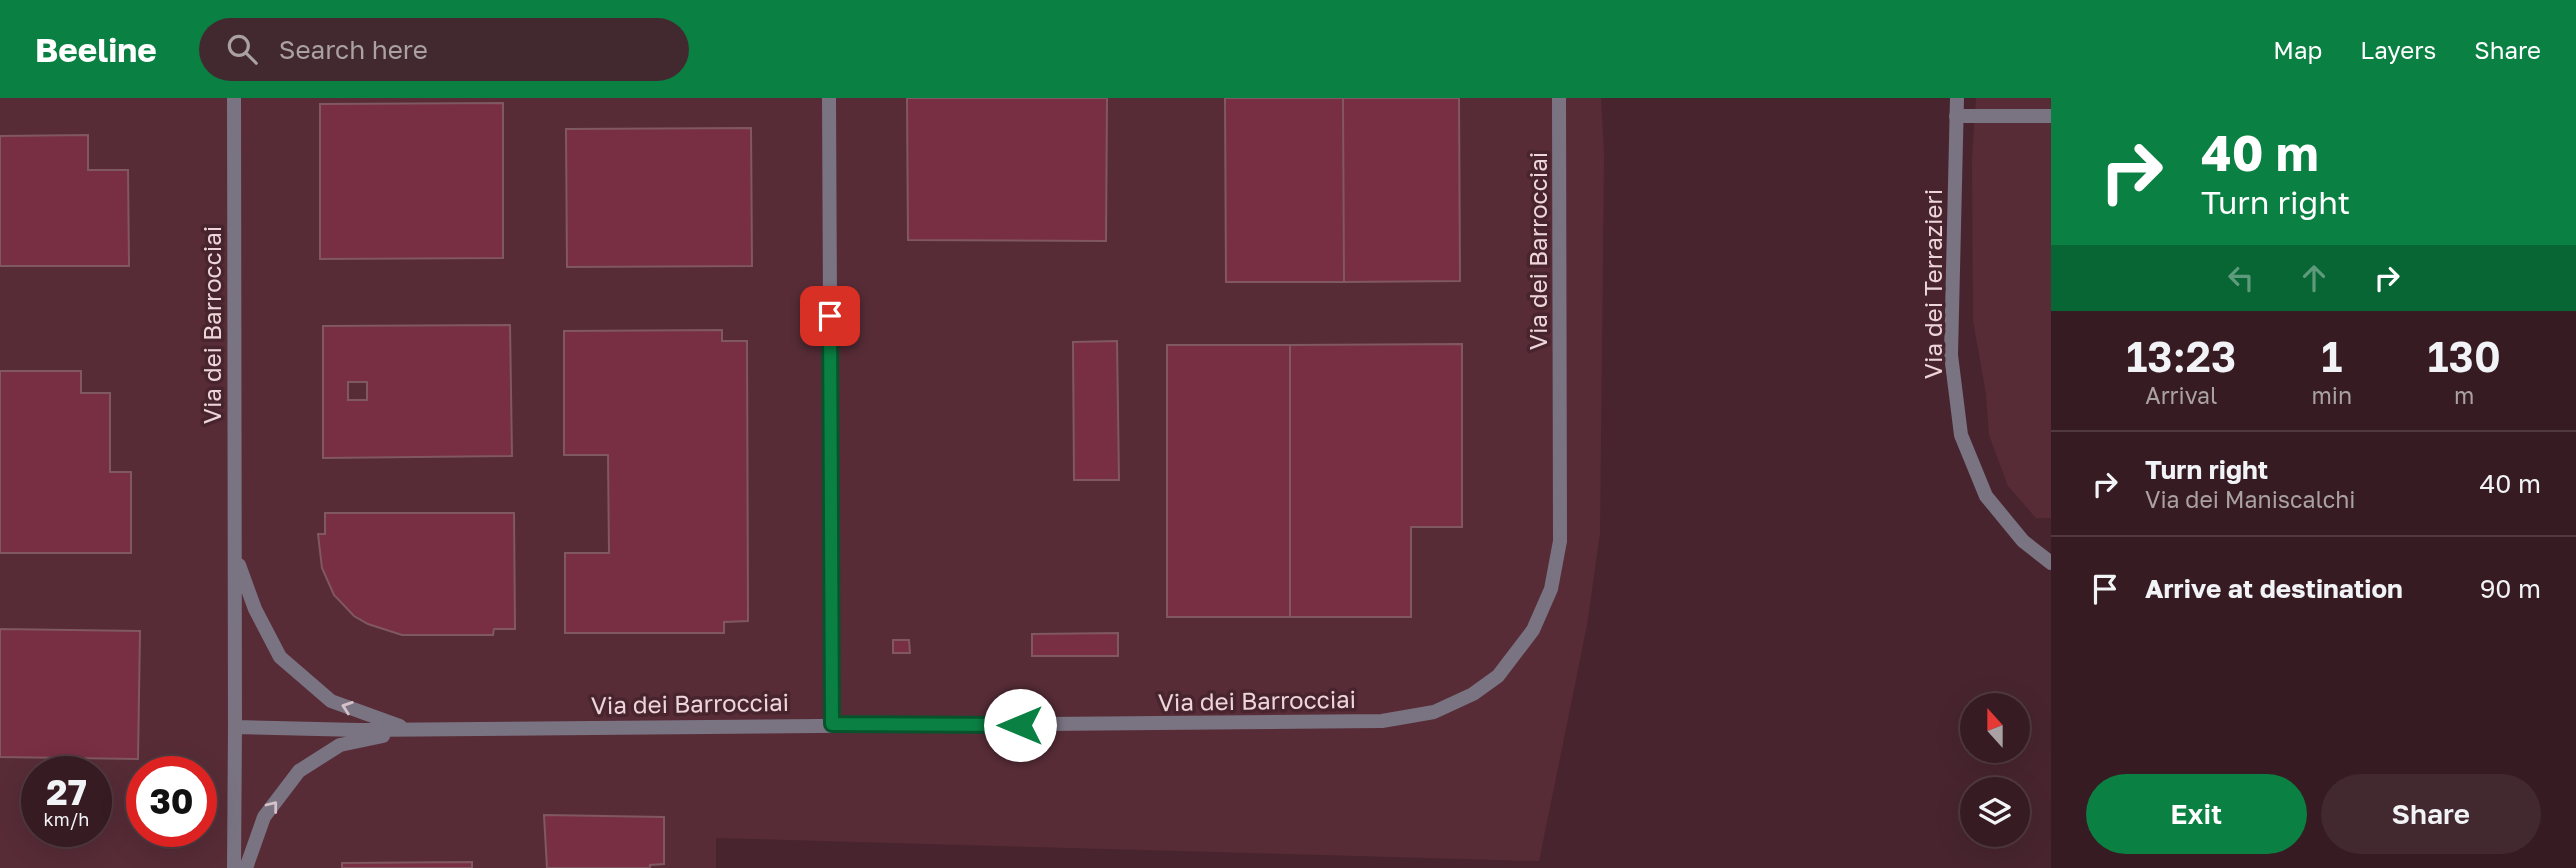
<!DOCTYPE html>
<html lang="en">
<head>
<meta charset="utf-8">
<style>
	:root { --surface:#361c22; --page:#41292f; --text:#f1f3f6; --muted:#aaa1a5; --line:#503a40; --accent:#0b8043 }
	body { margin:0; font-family:"Golos Text",sans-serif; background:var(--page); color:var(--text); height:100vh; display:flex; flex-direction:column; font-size:26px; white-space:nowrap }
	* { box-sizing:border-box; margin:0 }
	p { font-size:23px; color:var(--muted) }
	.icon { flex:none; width:38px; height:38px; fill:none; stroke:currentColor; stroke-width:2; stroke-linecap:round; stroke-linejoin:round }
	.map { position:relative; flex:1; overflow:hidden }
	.side { display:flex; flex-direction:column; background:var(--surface); width:525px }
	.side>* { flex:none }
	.guide { background:#0b8043; color:#fff; overflow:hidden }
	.needle { width:46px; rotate:339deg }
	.buttons { position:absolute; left:1960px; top:595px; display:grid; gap:14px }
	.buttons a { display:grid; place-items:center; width:70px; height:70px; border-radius:50%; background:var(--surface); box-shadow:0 7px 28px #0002,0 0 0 2px var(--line); font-size:35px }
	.speed { position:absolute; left:21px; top:658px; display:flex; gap:14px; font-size:35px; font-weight:700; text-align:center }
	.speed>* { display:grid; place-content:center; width:91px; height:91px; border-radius:50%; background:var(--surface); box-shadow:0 7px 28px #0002,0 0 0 2px var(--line); line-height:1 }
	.speed small { font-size:18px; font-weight:400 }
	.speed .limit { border:10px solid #d22; background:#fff; color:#111 }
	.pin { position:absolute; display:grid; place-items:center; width:60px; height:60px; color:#fff; margin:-30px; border-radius:14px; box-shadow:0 4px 10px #0006 }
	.me { position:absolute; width:77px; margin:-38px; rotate:270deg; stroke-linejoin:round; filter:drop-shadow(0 0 5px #0008) }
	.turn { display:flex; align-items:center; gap:24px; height:147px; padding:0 35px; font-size:32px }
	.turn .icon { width:91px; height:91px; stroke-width:2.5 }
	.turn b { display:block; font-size:49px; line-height:60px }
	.lanes { display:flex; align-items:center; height:66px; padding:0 35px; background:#0003; justify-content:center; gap:35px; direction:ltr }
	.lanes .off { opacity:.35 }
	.eta { display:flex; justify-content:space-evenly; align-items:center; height:119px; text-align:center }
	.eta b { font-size:42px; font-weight:600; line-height:49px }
	.cta { display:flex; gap:14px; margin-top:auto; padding:14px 35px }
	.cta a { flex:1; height:80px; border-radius:42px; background:var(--accent); color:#fff; font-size:28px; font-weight:600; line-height:80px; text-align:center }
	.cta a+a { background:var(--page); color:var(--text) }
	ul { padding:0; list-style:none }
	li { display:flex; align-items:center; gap:21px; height:105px; padding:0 35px; border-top:2px solid var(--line) }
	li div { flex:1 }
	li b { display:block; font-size:26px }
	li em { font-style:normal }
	header { display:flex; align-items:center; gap:42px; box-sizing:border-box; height:98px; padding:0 35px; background:var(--accent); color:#fff }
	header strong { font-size:33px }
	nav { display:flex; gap:38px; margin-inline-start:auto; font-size:24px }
	.search { width:490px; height:63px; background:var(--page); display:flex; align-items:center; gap:18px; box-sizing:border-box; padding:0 24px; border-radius:38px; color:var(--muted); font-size:26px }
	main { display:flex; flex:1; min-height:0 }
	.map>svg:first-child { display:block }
</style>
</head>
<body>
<header>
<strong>Beeline</strong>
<div class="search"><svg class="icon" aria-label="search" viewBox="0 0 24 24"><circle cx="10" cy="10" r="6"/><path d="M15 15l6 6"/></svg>Search here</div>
<nav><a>Map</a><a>Layers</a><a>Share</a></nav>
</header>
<main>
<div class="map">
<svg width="2051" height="770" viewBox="0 0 2051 770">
	<rect width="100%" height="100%" fill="#48252e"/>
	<!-- built -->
	<path fill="#572c37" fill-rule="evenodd" d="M0,0h1601l3,56 -4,379 -13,92 -48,236 -823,-23v30h-716zM37,674h59v59h-59zM142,674h59v59h-59z
		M1976,0h75v420h-15l-28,-32 -19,-51 -3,-41 -13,-74 -1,-161z"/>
	<!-- building -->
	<path fill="#782e43" stroke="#805861" stroke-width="2" fill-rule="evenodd" d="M907,0h200l-1,143 -198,-1z
		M1225,0h118l1,184h-118z
		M1343,0h116l1,183 -116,1z
		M503,5v155l-183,1v-155z
		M751,30l1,138 -185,1 -1,-138z
		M88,37v35h40l1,96h-129v-130z
		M510,227l2,131 -189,2v-132zM348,284h19v18h-19z
		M722,232v11h25l1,280 -24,1v11h-159v-80h44l-1,-98h-44v-124z
		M1117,243l2,139h-45l-1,-138z
		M1462,246v183h-51v90h-121v-272z
		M1167,247h123v272h-123z
		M0,273h81v22h29v79h21v81h-131z
		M325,415h189l1,116h-21l-1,6h-91l-34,-11 -14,-8 -20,-21 -12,-27 -4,-34h7z
		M0,531l140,2 -2,128 -138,-2z
		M1118,535v23h-86v-22z
		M893,542h16l1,13h-17z
		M544,717l120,2v47l-14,1v3h-103z
		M472,764v6h-130v-5z"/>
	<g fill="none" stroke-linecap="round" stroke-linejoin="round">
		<!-- lane -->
		<path stroke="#7a7382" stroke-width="14" d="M1956,18h95"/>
		<!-- street -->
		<path stroke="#7a7382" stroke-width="14" d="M234,0l1,629 124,3 1023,-9 52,-9 39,-18 25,-18 35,-46 18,-41 9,-48 -1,-443
			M829,0l3,626
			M1957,0l-6,257 10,80 25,61 37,45 28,22
			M239,467l16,44 25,48 51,44 69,25
			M234,770l1,-141
			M246,770l18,-51 35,-46 41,-26 43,-9"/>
	</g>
	<!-- one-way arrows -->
	<defs><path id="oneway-chevron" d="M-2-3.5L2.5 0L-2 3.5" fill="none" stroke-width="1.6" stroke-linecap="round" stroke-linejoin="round" transform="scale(1.75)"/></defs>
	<g stroke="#d6c1c8">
		<use href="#oneway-chevron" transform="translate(347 609) rotate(-161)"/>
		<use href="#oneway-chevron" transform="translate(273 708) rotate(-52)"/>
	</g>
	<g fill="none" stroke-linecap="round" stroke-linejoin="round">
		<!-- route casing -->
		<g stroke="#07532c" stroke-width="18">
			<path id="route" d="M830,218l2,408 188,1"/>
		</g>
		<!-- route -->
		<use href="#route" stroke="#0b8043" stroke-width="12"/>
	</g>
	<g text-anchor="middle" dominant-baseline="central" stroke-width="7" stroke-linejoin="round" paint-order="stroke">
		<!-- street labels -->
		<g font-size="24" fill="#edd5da" stroke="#48252e">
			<text transform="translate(1537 153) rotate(-90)">Via dei Barrocciai</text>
			<text transform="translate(1932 186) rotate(-90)">Via dei Terrazieri</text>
			<text transform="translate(211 227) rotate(-90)">Via dei Barrocciai</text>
			<text transform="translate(1257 602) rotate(-1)">Via dei Barrocciai</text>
			<text transform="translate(690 605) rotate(-1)">Via dei Barrocciai</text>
		</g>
	</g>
</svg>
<div class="buttons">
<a><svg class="needle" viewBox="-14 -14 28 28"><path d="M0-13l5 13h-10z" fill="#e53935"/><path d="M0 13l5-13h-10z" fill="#aaa1a5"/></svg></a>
<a><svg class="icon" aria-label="layers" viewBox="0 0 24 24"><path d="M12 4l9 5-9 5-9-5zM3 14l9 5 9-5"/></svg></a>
</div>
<div class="speed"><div>27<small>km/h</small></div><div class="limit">30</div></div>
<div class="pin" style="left:830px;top:218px;background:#d93025"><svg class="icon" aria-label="arrive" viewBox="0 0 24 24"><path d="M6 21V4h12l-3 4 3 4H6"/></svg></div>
<svg class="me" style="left:1020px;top:627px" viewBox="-20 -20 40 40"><circle r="19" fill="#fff"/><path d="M0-13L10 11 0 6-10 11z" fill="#0b8043"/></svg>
</div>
<section class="side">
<div class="guide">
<div class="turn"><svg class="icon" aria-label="right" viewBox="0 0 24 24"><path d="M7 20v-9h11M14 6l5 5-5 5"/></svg><div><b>40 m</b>Turn right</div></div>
<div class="lanes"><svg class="icon off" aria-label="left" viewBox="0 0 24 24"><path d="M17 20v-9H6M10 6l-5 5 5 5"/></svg><svg class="icon off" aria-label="ahead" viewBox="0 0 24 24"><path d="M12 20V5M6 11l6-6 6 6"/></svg><svg class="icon" aria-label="right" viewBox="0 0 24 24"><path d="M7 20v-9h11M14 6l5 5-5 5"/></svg></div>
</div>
<div class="eta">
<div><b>13:23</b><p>Arrival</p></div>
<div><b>1</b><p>min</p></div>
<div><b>130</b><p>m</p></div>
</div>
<ul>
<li><svg class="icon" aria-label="right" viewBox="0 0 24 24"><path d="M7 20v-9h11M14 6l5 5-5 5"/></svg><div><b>Turn right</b><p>Via dei Maniscalchi</p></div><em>40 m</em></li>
<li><svg class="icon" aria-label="arrive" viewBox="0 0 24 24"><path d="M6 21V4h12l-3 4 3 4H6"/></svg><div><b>Arrive at destination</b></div><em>90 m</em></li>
</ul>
<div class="cta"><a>Exit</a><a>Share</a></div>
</section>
</main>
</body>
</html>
